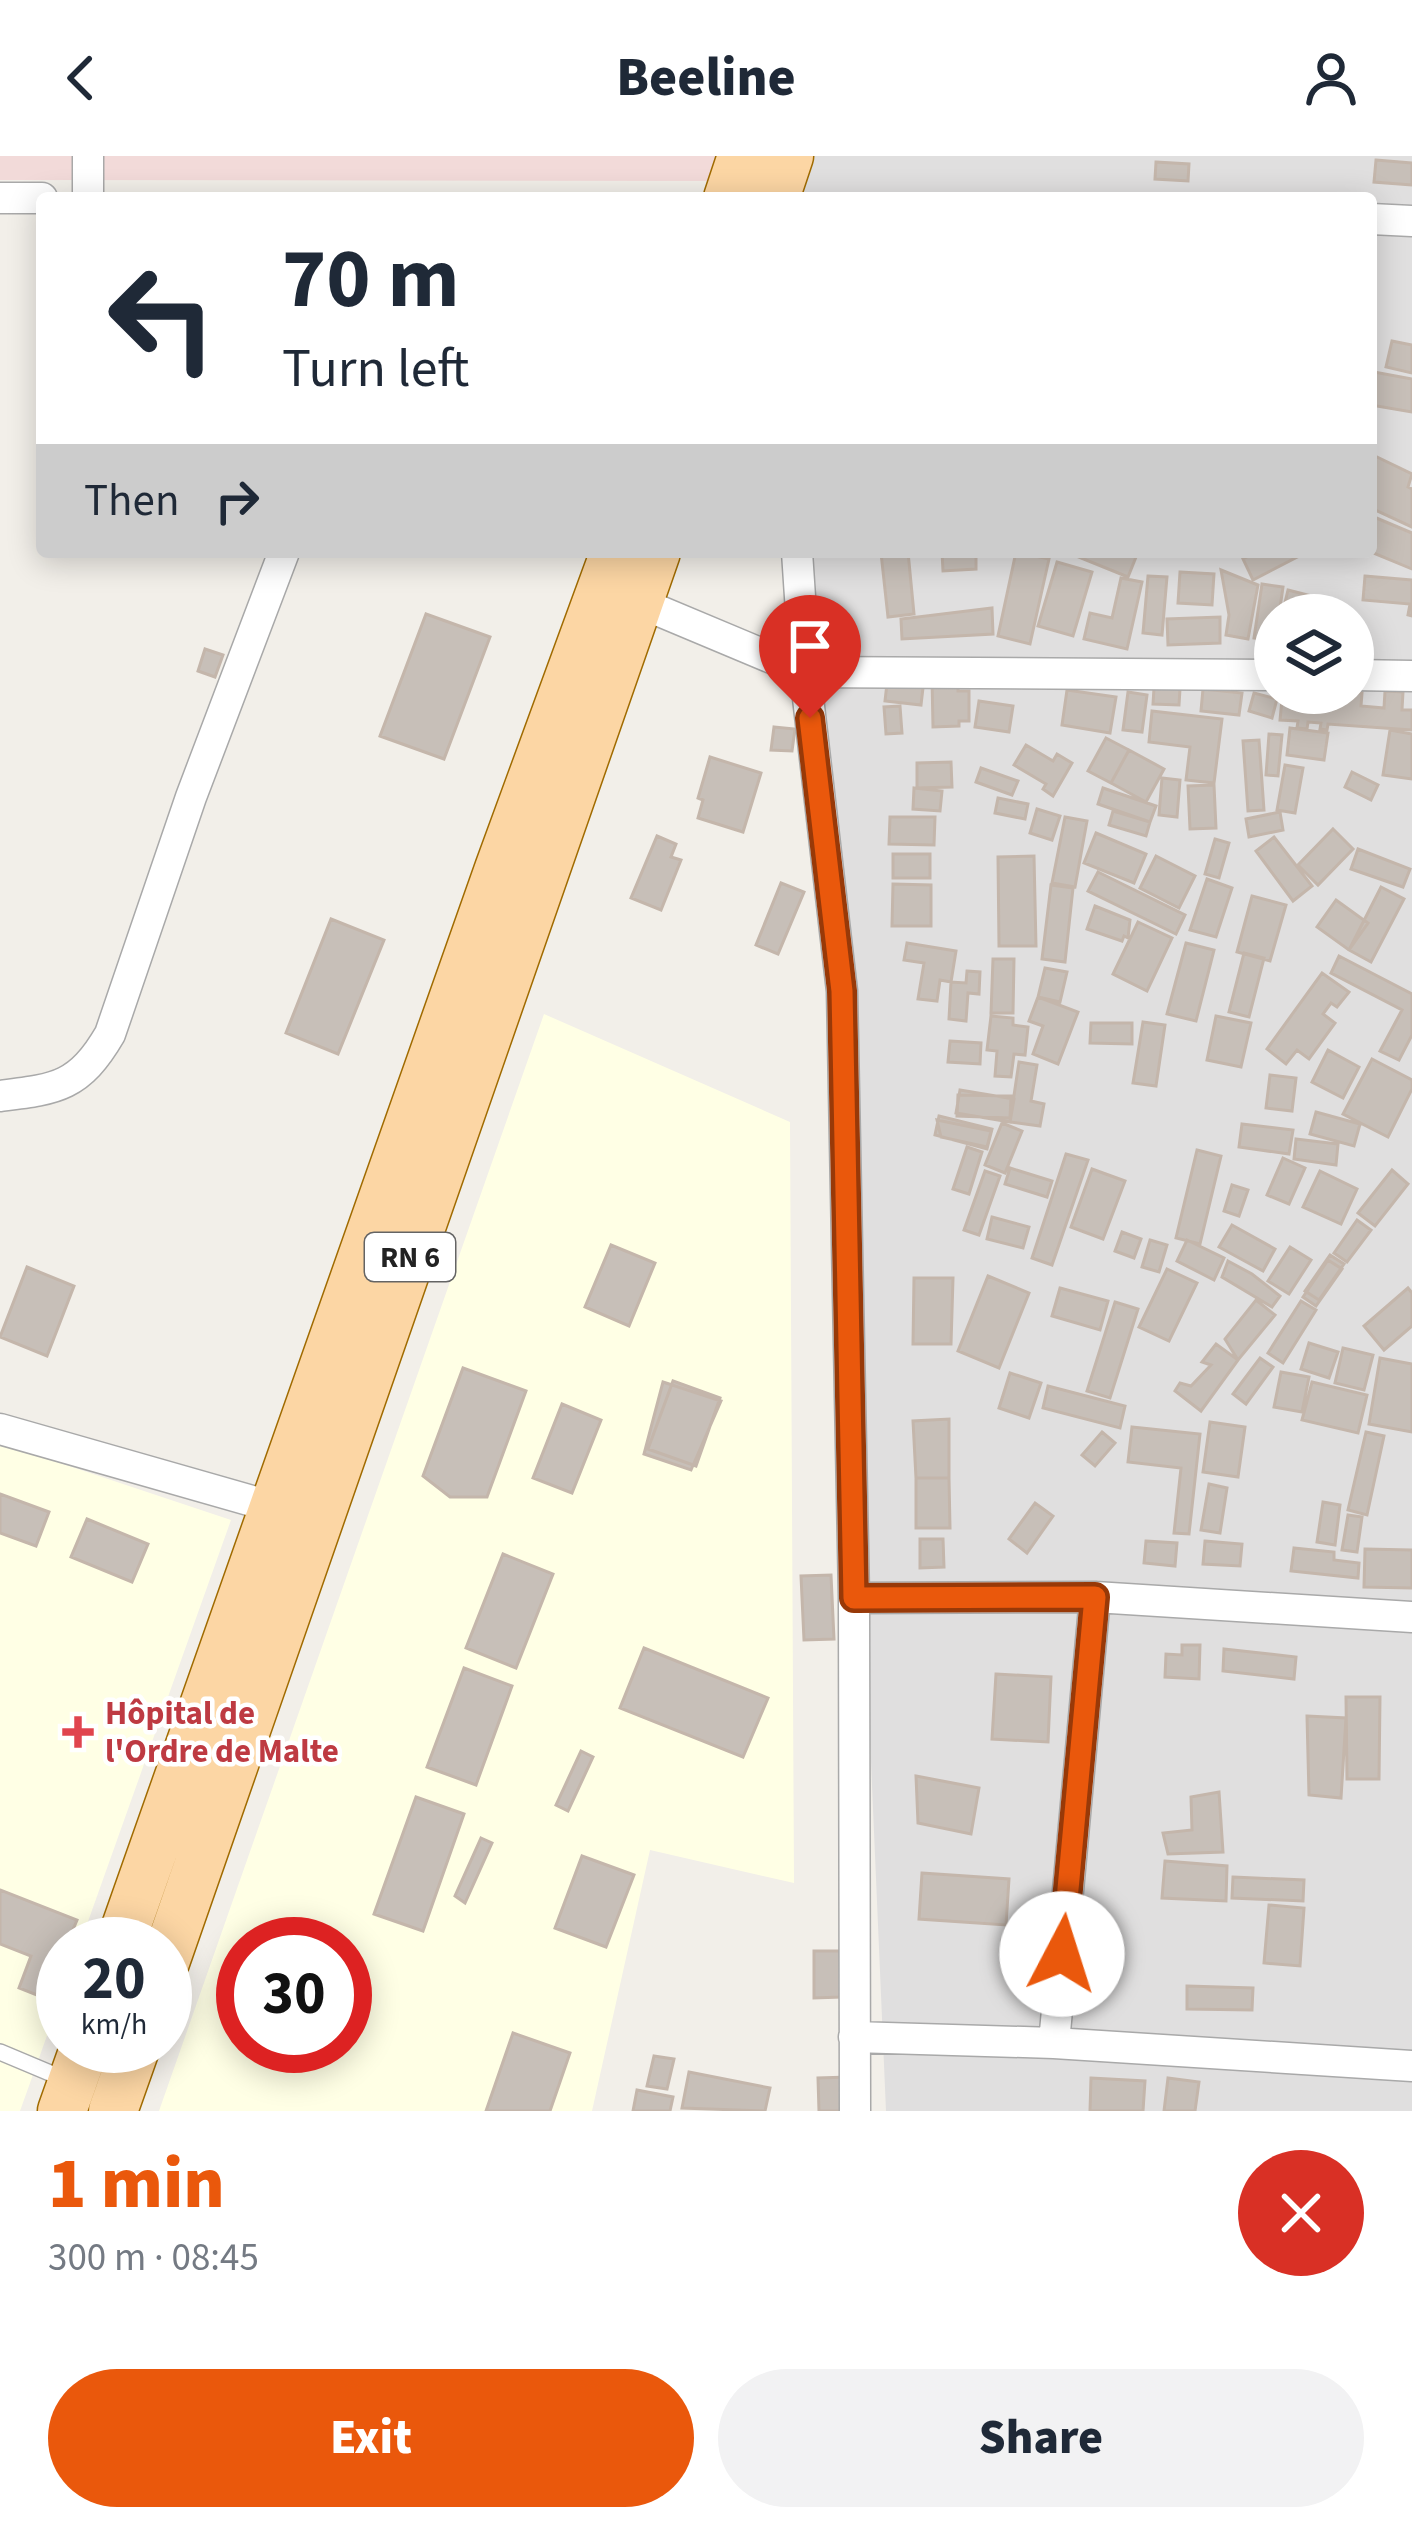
<!DOCTYPE html>
<html lang="en">
<head>
<meta charset="utf-8">
<style>
	:root { --surface:#fff; --page:#f2f2f3; --text:#1f2937; --muted:#747a83; --accent:#ea580c }
	body { margin:0; font-family:"Source Sans 3",sans-serif; background:var(--page); color:var(--text); height:100vh; display:flex; flex-direction:column; font-size:45px; white-space:nowrap }
	* { box-sizing:border-box; margin:0 }
	p { font-size:39px; color:var(--muted) }
	.icon { flex:none; width:66px; height:66px; fill:none; stroke:currentColor; stroke-width:2; stroke-linecap:round; stroke-linejoin:round }
	.map { position:relative; height:1955px; overflow:hidden }
	.details { display:flex; flex-direction:column; background:var(--surface); flex:1 }
	.details>* { flex:none }
	.guide { position:absolute; left:36px; top:36px; width:1341px; height:366px; border-radius:12px; box-shadow:0 6px 30px #0003; background:#fff; color:var(--text); overflow:hidden }
	.controls { position:absolute; left:1254px; top:438px; display:grid; gap:24px }
	.controls a { display:grid; place-items:center; width:120px; height:120px; border-radius:50%; background:var(--surface); box-shadow:0 6px 30px #0003; font-size:60px }
	.speed { position:absolute; left:36px; top:1761px; display:flex; gap:24px; font-size:60px; font-weight:700; text-align:center }
	.speed>* { display:grid; place-content:center; width:156px; height:156px; border-radius:50%; background:var(--surface); box-shadow:0 6px 30px #0003; line-height:1 }
	.speed small { font-size:30px; font-weight:400 }
	.speed .limit { border:18px solid #d22; background:#fff; color:#111 }
	.pin { position:absolute; display:grid; place-items:center; width:102px; height:102px; color:#fff; margin:-123px -51px; border-radius:50% 50% 50% 0; rotate:-45deg; box-shadow:0 0 12px #0007 }
	.pin .icon { rotate:45deg }
	.me { position:absolute; width:132px; margin:-66px; rotate:5deg; stroke-linejoin:round; filter:drop-shadow(0 0 9px #0008) }
	.turn { display:flex; align-items:center; gap:42px; height:252px; padding:0 48px; font-size:54px }
	.turn .icon { width:156px; height:156px; stroke-width:2.5 }
	.turn b { display:block; font-size:84px; line-height:102px }
	.then { display:flex; align-items:center; height:114px; padding:0 48px; background:#0003; gap:24px; font-size:45px }
	.round { display:grid; place-items:center; flex:none; width:126px; height:126px; border-radius:63px; background:var(--page) }
	.head { display:flex; align-items:center; justify-content:space-between; height:204px; padding:0 48px }
	h1 { font-size:72px; font-weight:800; line-height:90px; color:var(--accent) }
	.cta { display:flex; gap:24px; margin-top:auto; padding:24px 48px }
	.cta a { flex:1; height:138px; border-radius:72px; background:var(--accent); color:#fff; font-size:48px; font-weight:800; line-height:138px; text-align:center }
	.cta a+a { background:var(--page); color:var(--text) }
	header { display:flex; justify-content:space-between; align-items:center; height:156px; padding:0 48px; background:var(--surface); font-size:54px; font-weight:800 }
	.map>svg:first-child { display:block }
</style>
</head>
<body>
<header><svg class="icon" aria-label="back" viewBox="0 0 24 24"><path d="M15 5l-7 7 7 7"/></svg>Beeline<svg class="icon" aria-label="person" viewBox="0 0 24 24"><circle cx="12" cy="8" r="4"/><path d="M4 21q1-7 8-7t8 7"/></svg></header>
<div class="map">
<svg width="1412" height="1955" viewBox="0 0 1412 1955">
	<rect width="100%" height="100%" fill="#f2efe9"/>
	<!-- residential -->
	<path fill="#e0dfdf" fill-rule="evenodd" d="M810,0h602v1955h-526l-57,-1326 -35,-233h577v-354h-575zM1275,459h78v78h-78z"/>
	<!-- commercial -->
	<path fill="#f2dad9" d="M0,0h723l-7,25 -716,-1z"/>
	<!-- education -->
	<path fill="#ffffe5" fill-rule="evenodd" d="M544,858l246,108 4,761 -144,-33 -58,261h-433zM243,1788h102v102h-102z
		M0,1287l231,77 -151,424h-17v47l-43,120h-20z"/>
	<!-- building -->
	<path fill="#c7bfb8" stroke="#c4b6ab" stroke-width="3" d="M1376,4l36,3v22l-38,-3z
		M1156,6l33,2 -1,17 -33,-2z
		M1392,185l20,4v28l-26,-6z
		M1374,216l38,7v33l-41,-7z
		M1375,300l37,18 -4,13 4,2v38l-41,-19v-42z
		M1374,361l38,16v36l-41,-17z
		M908,396l6,62 -26,3 -7,-64z
		M942,396h34v17l-33,2z
		M1016,396l33,7 -19,85 -32,-8z
		M1078,396h60l-10,25 -52,-21z
		M1256,396h41l2,4 -46,24 -10,-21z
		M1057,406l35,10 -19,64 -35,-10z
		M1221,414l37,15 -10,54 -22,-4 3,-20z
		M1180,416l34,2 -2,31 -34,-2z
		M1148,420l19,1 -5,58 -19,-2z
		M1365,420l47,4v36l-4,-1 2,-11 -47,-4z
		M1121,422l21,4 -15,67 -43,-10 6,-26 22,5z
		M1262,428l21,3 -4,28h-4l-1,26 -20,-3z
		M1288,434l20,5 -5,20h-21z
		M992,452l1,26 -91,5 -1,-20z
		M426,458l64,23 -46,122 -64,-23z
		M1220,461v26l-52,2 -1,-26z
		M205,493l18,6 -8,22 -17,-6z
		M888,519l36,4 -3,26 -36,-4z
		M932,522h26v13h11v30h-10v5l-26,1z
		M1154,532l26,1 -1,16 -26,-1z
		M1203,533l39,4 -3,22 -38,-4z
		M1067,534l49,7 -6,36 -48,-8z
		M1385,535l18,1 -1,18h10v20l-84,-6 -1,6 -7,-1 1,-6 -13,-1 -1,7 -10,-1 1,-7 -18,-1 2,-21 62,5 1,-11h17l-1,13 23,2z
		M1128,536l19,3 -5,37 -19,-2z
		M1254,537l23,6 -5,19 -23,-7z
		M979,545l34,5 -4,26 -34,-5z
		M900,550l2,27 -16,1 -2,-27z
		M1152,555l70,8 -8,64 -28,-3 4,-33 -41,-5z
		M774,571l21,2 -3,22 -21,-1z
		M1290,572l38,5 -4,27 -37,-5z
		M1390,574l22,4v45l-29,-4z
		M1269,578l13,1 -4,41 -12,-1z
		M1106,582l23,12 -18,33 -23,-12z
		M1259,584l5,70 -16,1 -5,-70z
		M1026,589l27,16 4,-7 15,9 -19,33 -10,-7 3,-5 -32,-19z
		M1129,594l35,19 -18,33 -35,-19z
		M710,601l51,16 -18,59 -45,-14 5,-18 -5,-2z
		M951,606l1,25 -35,1v-25z
		M1285,609l18,3 -8,45 -18,-3z
		M981,612l37,13 -6,14 -36,-13z
		M1352,616l26,13 -7,15 -26,-13z
		M1162,622l18,2 -3,37 -18,-2z
		M1214,629l2,43 -26,1 -2,-43z
		M914,632l28,3 -2,20 -27,-2z
		M1103,632l53,18 -6,16 -52,-18z
		M998,642l30,6 -3,15 -30,-6z
		M1037,653l23,7 -8,24 -22,-7z
		M1113,655l37,11 -4,14 -37,-11z
		M1280,656l3,18 -34,7 -3,-18z
		M890,661h45l-1,28 -45,-1z
		M1065,661l22,4 -12,66 -23,-4z
		M1333,673l20,20 -35,36 -20,-20z
		M1096,677l50,21 -12,29 -50,-20z
		M657,680l19,8 -5,13 10,3 -20,50 -30,-12z
		M1274,681l38,49 -19,15 -37,-50z
		M1215,683l14,4 -10,35 -14,-4z
		M1358,693l52,20 -7,18 -52,-18z
		M893,698h37v24h-37z
		M1034,700l2,90h-37l-1,-89z
		M1156,700l39,20 -16,32 -39,-20z
		M1098,716l87,43 -9,19 -88,-43z
		M1207,723l25,9 -16,49 -26,-7z
		M781,727l23,9 -26,62 -22,-9z
		M893,728l38,1v41h-39z
		M1051,729l22,3 -8,74 -23,-3z
		M1381,731l23,12 -33,63 -22,-12z
		M1252,740l34,9 -16,56 -33,-9z
		M1336,744l32,23 -19,27 -32,-23z
		M1095,750l35,14 -2,18 -4,-2 -2,5 -35,-12z
		M331,763l53,21 -46,114 -52,-21z
		M1138,766l34,16 -25,53 -34,-17z
		M907,787l49,8 -5,31 -11,-2 -3,21 -19,-2 6,-36 -20,-3z
		M1186,787l28,7 -18,71 -29,-7z
		M1244,797l20,5 -15,59 -20,-5z
		M1339,800l73,38v41l-13,25 -19,-9 22,-41 -71,-37z
		M993,803h21l-1,54h-22z
		M1045,812l22,4 -7,30 -22,-5z
		M967,815l13,1 -1,22 -11,-1 -2,28 -17,-2 2,-37 15,1z
		M1322,817l27,19 -12,15 -6,-4 -8,11 12,9 -26,36 -12,-9 -11,14 -19,-15z
		M1038,841l40,15 -20,52 -25,-10 10,-28 -14,-5z
		M991,860l22,2v7l15,2 -3,28 -11,-1 -3,23 -16,-1 2,-25 -10,-1z
		M1216,860l35,7 -10,44 -34,-7z
		M1143,866l22,3 -9,61 -23,-3z
		M1091,867h41v21l-42,-1z
		M950,885l31,2 -1,21 -32,-2z
		M1328,894l31,17 -16,31 -31,-16z
		M1372,903l40,21v9l-24,48 -45,-23z
		M1019,906l18,3 -6,36 13,3 -4,22 -30,-4z
		M1270,919l26,3 -4,33 -26,-3z
		M960,934l54,9 -4,23 -54,-9z
		M958,939l53,1 -1,22 -53,-2z
		M1316,956l44,12 -6,22 -44,-12z
		M939,960l53,13 -5,20 -52,-14z
		M937,964l54,11 -4,16 -46,-10z
		M1002,967l20,8 -17,42 -20,-8z
		M1242,968l51,6 -4,24 -50,-7z
		M1296,983l42,5 -2,21 -42,-6z
		M967,991l15,5 -13,42 -16,-5z
		M1197,994l24,6 -21,88 -24,-6z
		M1066,998l22,6 -36,105 -20,-7z
		M1283,1002l22,10 -16,36 -22,-9z
		M1010,1012l42,13 -5,16 -42,-13z
		M1092,1013l33,12 -22,58 -32,-12z
		M1392,1014l16,14 -33,42 -17,-13z
		M985,1015l15,5 -21,59 -15,-5z
		M1320,1015l37,18 -16,35 -38,-17z
		M1232,1029l16,5 -9,26 -15,-5z
		M992,1061l37,10 -6,21 -36,-9z
		M1357,1064l14,10 -24,32 -13,-9z
		M1232,1069l43,24 -12,22 -44,-24z
		M1122,1076l19,7 -7,19 -19,-7z
		M1150,1084l17,5 -8,27 -17,-5z
		M1187,1084l37,18 -10,22 -37,-19z
		M611,1089l44,18 -26,63 -44,-19z
		M1290,1091l21,13 -22,34 -21,-13z
		M1330,1099l14,9 -25,36 -14,-9z
		M1328,1104l14,9 -26,37 -13,-9z
		M1228,1105l24,13 28,22 -8,11 -50,-30z
		M27,1111l47,19 -27,70 -47,-19z
		M1167,1113l30,14 -28,58 -30,-14z
		M988,1120l41,17 -30,75 -41,-17z
		M914,1122h39l-2,66h-38z
		M1060,1132l48,13 -8,29 -48,-14z
		M1408,1132l4,5v33l-28,24 -20,-24z
		M1256,1144l19,15 -37,45 -13,-21z
		M1301,1145l15,9 -33,53 -15,-10z
		M1115,1146l23,7 -28,89 -23,-7z
		M1309,1187l29,9 -9,26 -28,-9z
		M1216,1188l22,16 -37,51 -26,-20 5,-8 11,3 20,-21 -9,-3z
		M1343,1192l30,7 -9,35 -29,-7z
		M1260,1202l13,9 -27,37 -13,-10z
		M1380,1202l32,6v68l-43,-8z
		M463,1212l63,23 -39,106h-37l-27,-21z
		M1281,1216l28,5 -7,35 -28,-5z
		M1010,1217l31,10 -12,35 -30,-10z
		M673,1225l47,17 -24,68 -48,-17z
		M663,1226l58,19 -30,69 -47,-16z
		M1312,1226l55,13 -9,38 -56,-13z
		M1048,1230l77,20 -5,22 -77,-20z
		M562,1248l39,16 -29,73 -39,-15z
		M949,1263v59h-33l-3,-57z
		M1210,1266l35,5 -7,50 -35,-5z
		M1132,1271l68,7 -11,100 -15,-1 7,-65 -53,-6z
		M1102,1276l13,11 -20,23 -13,-11z
		M1366,1276l18,4 -17,79 -19,-5z
		M916,1322h33l1,50h-34z
		M1209,1328l18,4 -7,45 -19,-3z
		M0,1338l49,18 -13,34 -36,-13z
		M1323,1346l17,3 -5,40 -18,-3z
		M1035,1347l18,13 -26,37 -18,-14z
		M1348,1359l14,2 -5,35 -15,-2z
		M87,1363l61,25 -16,38 -61,-25z
		M920,1383h23l1,28 -24,1z
		M1146,1385l31,2 -2,23 -31,-3z
		M1205,1385l37,3 -2,22 -37,-2z
		M1294,1392l40,4v8l25,3 -1,15 -67,-7z
		M1365,1393l47,1v38l-48,-1z
		M503,1398l50,20 -37,94 -50,-20z
		M831,1419l3,64 -30,1 -3,-64z
		M1182,1489h18l-1,34 -34,-2 1,-23 16,1z
		M644,1492l124,50 -25,59 -123,-49z
		M1224,1493l72,8 -2,22 -71,-8z
		M464,1512l48,18 -36,99 -49,-18z
		M996,1518l55,3 -3,65 -56,-3z
		M1346,1541h34l-1,82h-32z
		M1307,1560l39,2 -5,80 -32,-3z
		M581,1595l12,6 -25,54 -12,-6z
		M916,1620l63,12 -8,46 -53,-11z
		M1219,1636l4,60 -55,2 -5,-21 29,-3 -1,-33z
		M416,1641l48,17 -41,117 -49,-17z
		M481,1682l11,5 -27,60 -10,-7z
		M582,1700l52,19 -28,72 -51,-19z
		M1165,1705l62,5 -1,35 -64,-3z
		M922,1717l87,6 -3,46 -87,-6z
		M1233,1721l71,3 -1,21 -71,-3z
		M0,1734l77,30 -10,24h-4v12l-16,43 -28,-11 12,-32 -31,-12z
		M1269,1749l35,3 -4,58 -36,-3z
		M814,1795h26l1,46 -27,1z
		M1187,1830l66,2 -1,22 -65,-1z
		M513,1877l57,20 -20,58h-64z
		M654,1900l20,3 -7,30 -20,-3z
		M689,1916l81,16 -5,23 -83,-3z
		M848,1921v34h-29l-1,-33z
		M1091,1922l54,3 -2,30h-53z
		M1168,1922l31,4 -4,29h-31z
		M637,1934l36,7 -3,14h-37z"/>
	<g fill="none" stroke-linecap="round" stroke-linejoin="round">
		<!-- service casing -->
		<g stroke="#a9a9a9" stroke-width="18">
			<path id="service" d="M0,1896l69,29"/>
		</g>
		<!-- minor casing -->
		<g stroke="#a9a9a9" stroke-width="33">
			<path id="minor" d="M88,0v42
				M0,42h42
				M1371,63l41,2
				M797,396l8,120 37,319 12,607 1,513
				M627,436l11,10 167,70 470,3
				M1353,519l59,1
				M0,940c57,-7 79,-9 110,-62l81,-237 93,-245
				M0,1273l273,78
				M854,1442l241,-1 317,20
				M854,1881l200,6 358,23
				M1054,1887l41,-446"/>
		</g>
		<!-- primary casing -->
		<g stroke="#a06b00" stroke-width="51">
			<path id="primary" d="M728,42l14,-42
				M775,42l14,-42
				M120,1788l379,-1075 116,-317
				M165,1806l491,-1410
				M62,1955l23,-65
				M113,1955l23,-65"/>
		</g>
		<!-- service -->
		<use href="#service" stroke="#fff" stroke-width="15"/>
		<!-- minor -->
		<use href="#minor" stroke="#fff" stroke-width="30"/>
		<!-- primary -->
		<use href="#primary" stroke="#fcd6a4" stroke-width="48"/>
	</g>
	<g fill="none" stroke-linecap="round" stroke-linejoin="round">
		<!-- route casing -->
		<g stroke="#983908" stroke-width="30">
			<path id="route" d="M810,562l32,273 12,607 241,-1 -33,357"/>
		</g>
		<!-- route -->
		<use href="#route" stroke="#ea580c" stroke-width="21"/>
	</g>
	<!-- markers -->
	<path fill="#e0444e" stroke="#fff" stroke-width="4.5" d="M72 1558h12v12h12v12h-12v12h-12v-12h-12v-12h12z"/>
	<g text-anchor="middle" dominant-baseline="central" stroke-width="9" stroke-linejoin="round" paint-order="stroke">
		<!-- shield labels -->
		<rect fill="#fff" stroke="#646464" stroke-width="3" x="365" y="1077" width="90" height="48" rx="9"/>
		<g font-size="30" font-weight="bold" fill="#222">
			<text x="410" y="1101">RN 6</text>
		</g>
		<!-- health labels -->
		<g font-size="33" font-weight="bold" fill="#be3a42" stroke="#fff" text-anchor="start">
			<text x="105" y="1557">Hôpital de<tspan x="105" dy="38">l'Ordre de Malte</tspan></text>
		</g>
	</g>
</svg>
<div class="controls">
<a><svg class="icon" aria-label="layers" viewBox="0 0 24 24"><path d="M12 4l9 5-9 5-9-5zM3 14l9 5 9-5"/></svg></a>
</div>
<div class="speed"><div>20<small>km/h</small></div><div class="limit">30</div></div>
<div class="pin" style="left:810px;top:562px;background:#d93025"><svg class="icon" aria-label="arrive" viewBox="0 0 24 24"><path d="M6 21V4h12l-3 4 3 4H6"/></svg></div>
<svg class="me" style="left:1062px;top:1798px" viewBox="-20 -20 40 40"><circle r="19" fill="#fff"/><path d="M0-13L10 11 0 6-10 11z" fill="#ea580c"/></svg>
<div class="guide">
<div class="turn"><svg class="icon" aria-label="left" viewBox="0 0 24 24"><path d="M17 20v-9H6M10 6l-5 5 5 5"/></svg><div><b>70 m</b>Turn left</div></div>
<div class="then">Then<svg class="icon" aria-label="right" viewBox="0 0 24 24"><path d="M7 20v-9h11M14 6l5 5-5 5"/></svg></div>
</div>
</div>
<section class="details">
<div class="head"><div><h1>1 min</h1><p>300 m · 08:45</p></div><a class="round" style="background:#d93025;color:#fff"><svg class="icon" aria-label="close" viewBox="0 0 24 24"><path d="M6 6l12 12M18 6L6 18"/></svg></a></div>
<div class="cta"><a>Exit</a><a>Share</a></div>
</section>
</body>
</html>
